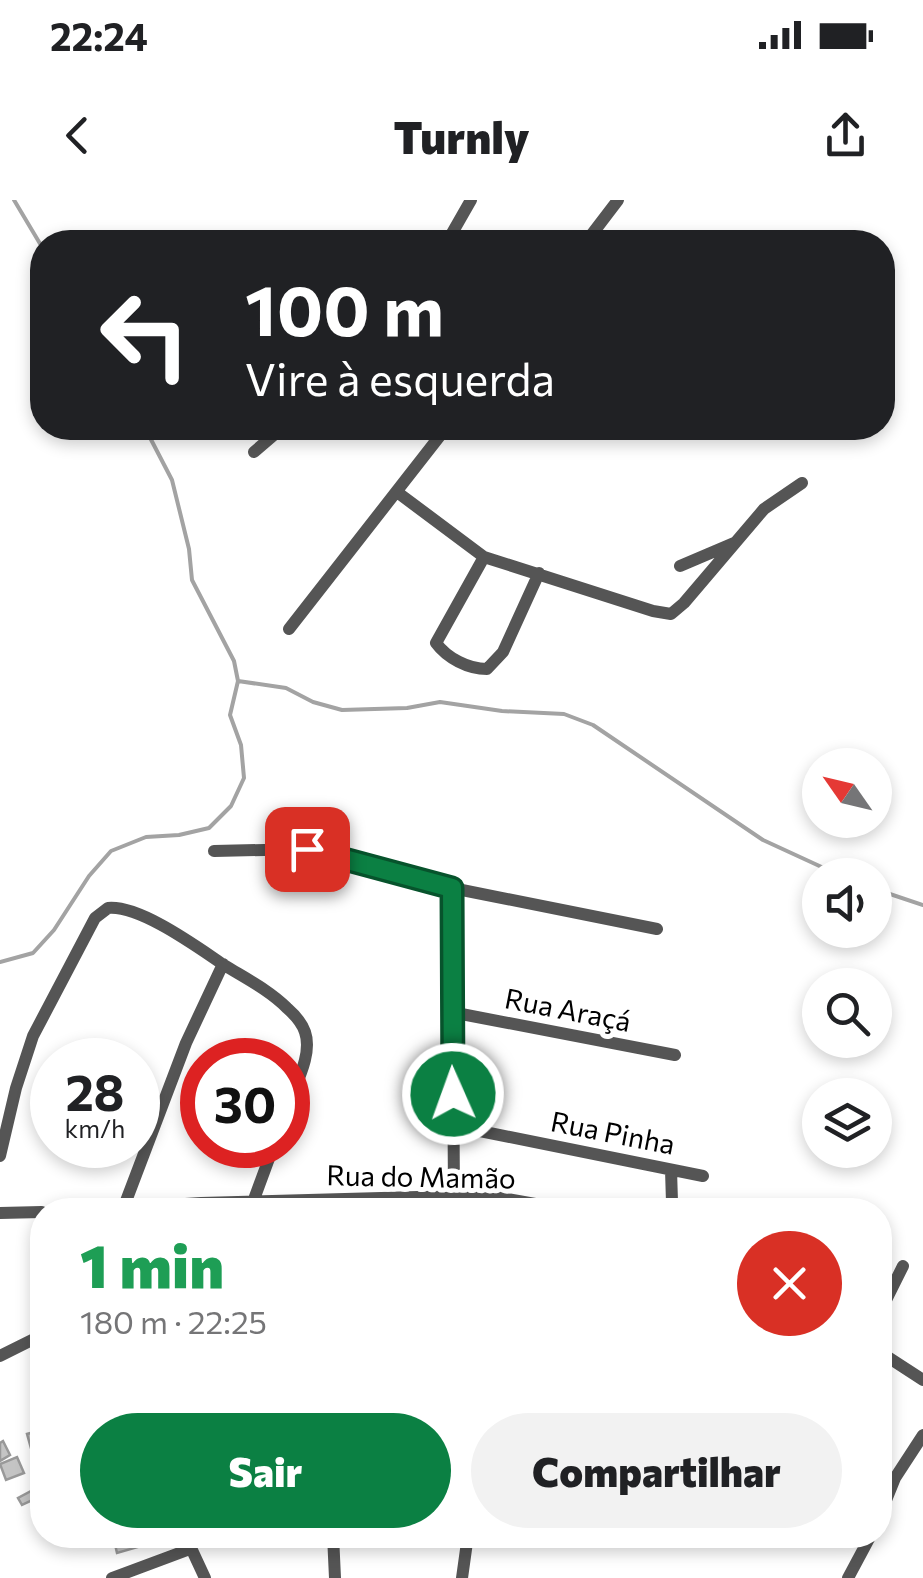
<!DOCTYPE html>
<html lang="pt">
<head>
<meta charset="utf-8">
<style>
	:root { --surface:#fff; --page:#f2f2f2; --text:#202124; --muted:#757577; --accent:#0b8043 }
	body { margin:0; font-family:Commissioner,sans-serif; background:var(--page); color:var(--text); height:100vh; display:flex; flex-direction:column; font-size:38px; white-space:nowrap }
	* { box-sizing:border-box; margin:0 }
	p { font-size:32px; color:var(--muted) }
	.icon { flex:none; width:55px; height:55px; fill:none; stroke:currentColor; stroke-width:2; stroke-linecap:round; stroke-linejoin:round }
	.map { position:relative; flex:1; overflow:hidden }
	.sheet { position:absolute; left:30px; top:998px; width:862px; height:350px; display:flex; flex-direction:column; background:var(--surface); border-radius:40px; box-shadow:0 5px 15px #0003 }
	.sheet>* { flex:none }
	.top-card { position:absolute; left:30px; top:30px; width:865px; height:210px; border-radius:40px; box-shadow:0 5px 15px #0003; background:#202124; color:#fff; overflow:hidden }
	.needle { width:65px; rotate:304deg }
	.buttons { position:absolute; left:802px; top:548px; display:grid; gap:20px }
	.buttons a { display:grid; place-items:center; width:90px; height:90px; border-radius:50%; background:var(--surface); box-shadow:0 5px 15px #0003; font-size:50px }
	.speed { position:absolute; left:30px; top:838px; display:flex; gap:20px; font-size:50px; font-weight:700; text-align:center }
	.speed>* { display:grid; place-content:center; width:130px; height:130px; border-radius:50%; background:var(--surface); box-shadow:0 5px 15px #0003; line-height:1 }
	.speed small { font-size:25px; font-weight:400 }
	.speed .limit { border:15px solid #d22; background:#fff; color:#111 }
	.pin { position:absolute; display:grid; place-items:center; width:85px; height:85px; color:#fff; margin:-42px; border-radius:20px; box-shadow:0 5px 15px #0006 }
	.me { position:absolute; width:110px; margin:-55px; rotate:358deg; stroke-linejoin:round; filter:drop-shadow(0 0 8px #0008) }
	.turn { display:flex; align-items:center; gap:35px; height:210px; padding:0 50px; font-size:45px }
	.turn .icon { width:130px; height:130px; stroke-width:2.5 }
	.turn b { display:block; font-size:70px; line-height:85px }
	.round { display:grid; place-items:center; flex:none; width:105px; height:105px; border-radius:52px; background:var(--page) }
	.overview { display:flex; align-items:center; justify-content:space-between; height:170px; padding:0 50px }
	h1 { font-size:60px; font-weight:800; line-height:75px; color:#1e9e55 }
	.action { display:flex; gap:20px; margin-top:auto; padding:20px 50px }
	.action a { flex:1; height:115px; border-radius:60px; background:var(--accent); color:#fff; font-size:40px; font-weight:800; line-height:115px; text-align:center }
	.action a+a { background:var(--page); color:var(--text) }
	.status { display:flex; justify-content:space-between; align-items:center; height:70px; padding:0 50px; background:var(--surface); direction:ltr }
	.status svg { height:28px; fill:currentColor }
	header { display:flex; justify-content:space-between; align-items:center; height:130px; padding:0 50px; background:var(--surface); font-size:45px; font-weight:800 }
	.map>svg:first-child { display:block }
</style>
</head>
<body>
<div class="status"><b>22:24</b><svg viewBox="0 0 49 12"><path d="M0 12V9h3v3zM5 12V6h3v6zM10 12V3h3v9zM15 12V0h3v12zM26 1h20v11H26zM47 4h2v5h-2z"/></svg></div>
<header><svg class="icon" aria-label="back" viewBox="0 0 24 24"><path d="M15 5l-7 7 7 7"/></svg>Turnly<svg class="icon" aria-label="share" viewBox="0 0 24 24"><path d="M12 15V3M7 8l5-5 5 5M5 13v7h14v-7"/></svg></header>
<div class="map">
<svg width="923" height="1378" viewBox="0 0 923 1378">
	<rect width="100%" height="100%" fill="#fff"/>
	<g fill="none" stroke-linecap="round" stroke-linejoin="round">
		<!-- stream -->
		<path stroke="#a3a3a3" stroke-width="4" d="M14,0l28,47
			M238,481l48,7 27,14 29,8 65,-2 33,-6 62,9 62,3 29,11 170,115 76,35
			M875,689l48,16
			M0,762l33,-9 21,-23 35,-54 22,-25 35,-14 33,-2 30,-7 22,-22 13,-28 -3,-33 -11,-30 8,-34 -4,-20 -42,-81 -3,-31 -17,-69 -27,-52"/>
	</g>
	<!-- building -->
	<path fill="#c4c4c4" stroke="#999" stroke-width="2.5" d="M42,1230v19l-10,3 -5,-18z
		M3,1241l7,14 -10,6v-18z
		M42,1251v19l-2,1 -6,-18z
		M17,1257l7,16 -18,7 -6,-16z
		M33,1290l4,8 -15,7 -4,-7z
		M130,1335h5l3,12 -21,6 -3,-13z
		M145,1335h28l-25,9z"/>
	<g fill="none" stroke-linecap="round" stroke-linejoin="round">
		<!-- street -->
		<path stroke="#555" stroke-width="12" d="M447,42l24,-42
			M586,42l32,-42
			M254,252l28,-24
			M397,292l87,65 169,54 18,3 13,-11 80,-94 38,-26
			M484,357l-48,86c11,15 32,26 51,26l16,-17 36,-79
			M680,366l54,-23
			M289,429l157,-201
			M214,651l93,-2 145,39 205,41
			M452,688l2,308
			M451,812l224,43
			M455,926l248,50
			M0,956l16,-68 17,-52 62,-118 13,-10c32,-3 89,39 116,57 21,13 45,25 63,43 8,7 15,15 18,24 8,23 -10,53 -17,74
			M671,970l1,32 3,8
			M253,1002l21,-57
			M123,1009l63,-166 37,-79
			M91,1010l110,-7 253,-7h37l78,14
			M0,1013l42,-1
			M880,1112l23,-46
			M880,1152l43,28
			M0,1156l42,-21
			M880,1315l15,-37 28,-43
			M185,1335l20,43
			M333,1335l2,43
			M112,1378l78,-29
			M462,1378l6,-43
			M848,1378l23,-43"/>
	</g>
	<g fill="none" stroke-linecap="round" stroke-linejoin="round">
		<!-- route casing -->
		<g stroke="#07532c" stroke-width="25">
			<path id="route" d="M307,649l145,39 1,206"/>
		</g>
		<!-- route -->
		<use href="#route" stroke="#0b8043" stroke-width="18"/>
	</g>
	<g text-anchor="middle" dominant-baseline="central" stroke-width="10" stroke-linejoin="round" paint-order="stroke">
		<!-- street labels -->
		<g font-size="28" fill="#000" stroke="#fff">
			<text transform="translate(568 809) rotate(11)">Rua Araçá</text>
			<text transform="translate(613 932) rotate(11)">Rua Pinha</text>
			<text transform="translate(421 976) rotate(1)">Rua do Mamão</text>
		</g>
	</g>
</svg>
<div class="buttons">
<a><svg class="needle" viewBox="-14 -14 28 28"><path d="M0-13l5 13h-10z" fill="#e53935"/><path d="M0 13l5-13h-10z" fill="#757577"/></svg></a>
<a><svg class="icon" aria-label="sound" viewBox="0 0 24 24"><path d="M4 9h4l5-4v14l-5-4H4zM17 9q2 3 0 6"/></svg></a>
<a><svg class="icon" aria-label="search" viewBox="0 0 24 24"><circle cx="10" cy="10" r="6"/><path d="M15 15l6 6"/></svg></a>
<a><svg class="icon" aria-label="layers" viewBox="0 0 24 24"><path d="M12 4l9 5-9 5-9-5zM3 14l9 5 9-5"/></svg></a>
</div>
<div class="speed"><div>28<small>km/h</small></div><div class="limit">30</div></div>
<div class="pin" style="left:307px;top:649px;background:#d93025"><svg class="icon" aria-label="arrive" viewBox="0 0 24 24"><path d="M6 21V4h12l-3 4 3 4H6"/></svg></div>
<svg class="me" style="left:453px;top:894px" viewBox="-20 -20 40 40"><circle r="17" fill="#0b8043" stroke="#fff" stroke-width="3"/><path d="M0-11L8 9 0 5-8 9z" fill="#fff"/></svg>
<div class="top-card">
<div class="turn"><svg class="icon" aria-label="left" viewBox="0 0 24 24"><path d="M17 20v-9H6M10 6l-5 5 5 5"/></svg><div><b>100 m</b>Vire à esquerda</div></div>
</div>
<section class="sheet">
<div class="overview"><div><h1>1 min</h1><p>180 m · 22:25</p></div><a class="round" style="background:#d93025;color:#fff"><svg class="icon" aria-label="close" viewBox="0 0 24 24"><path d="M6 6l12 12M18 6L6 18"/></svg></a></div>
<div class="action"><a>Sair</a><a>Compartilhar</a></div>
</section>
</div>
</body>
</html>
